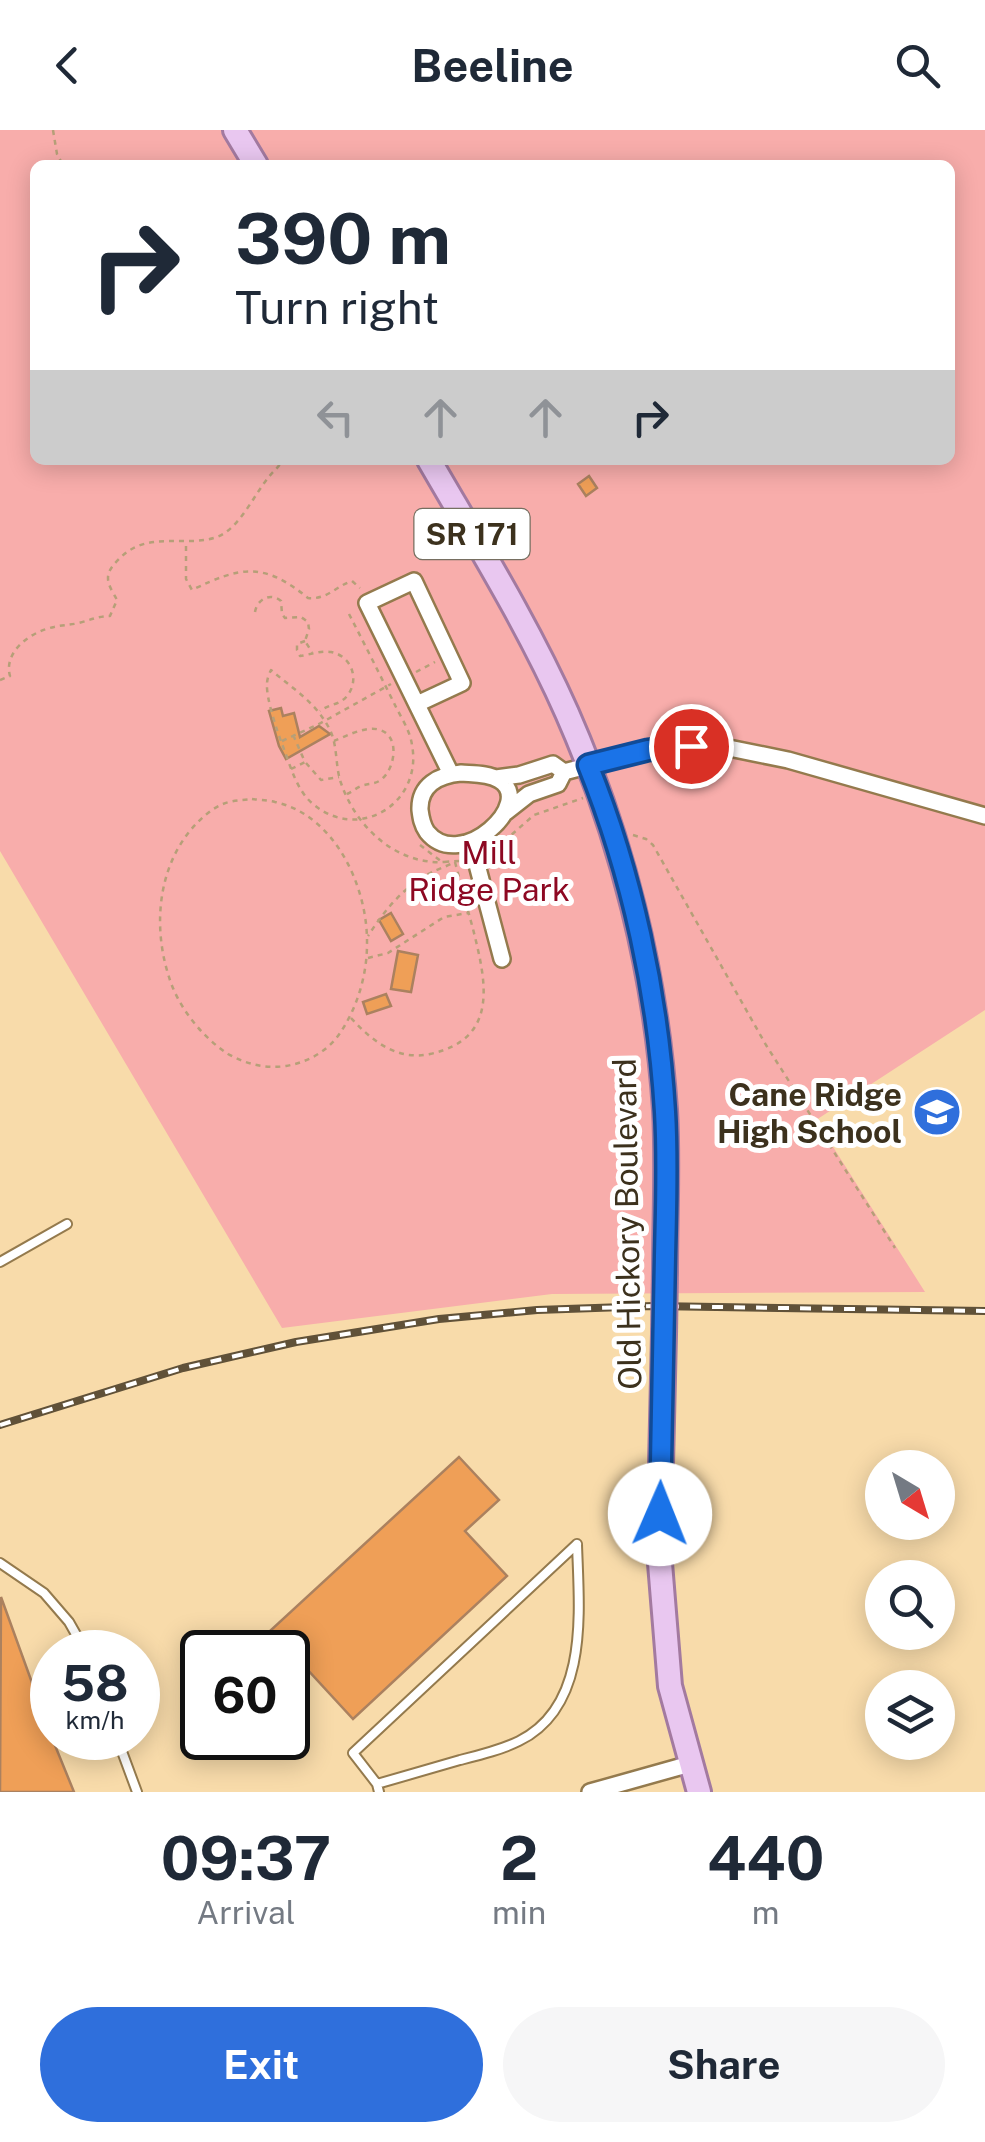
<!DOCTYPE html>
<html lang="en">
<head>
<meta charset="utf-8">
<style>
	:root { --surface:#fff; --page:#f6f6f7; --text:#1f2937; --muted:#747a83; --accent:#2f6fdc }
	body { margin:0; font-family:"Public Sans",sans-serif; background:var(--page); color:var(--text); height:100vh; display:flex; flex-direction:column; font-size:38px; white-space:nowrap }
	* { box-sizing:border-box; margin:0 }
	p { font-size:32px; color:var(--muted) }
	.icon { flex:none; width:55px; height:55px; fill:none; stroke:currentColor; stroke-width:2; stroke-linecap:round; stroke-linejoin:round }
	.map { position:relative; height:1662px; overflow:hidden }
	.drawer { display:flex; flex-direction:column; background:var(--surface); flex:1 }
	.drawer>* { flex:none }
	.guide { position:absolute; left:30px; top:30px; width:925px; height:305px; border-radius:15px; box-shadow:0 5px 25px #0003; background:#fff; color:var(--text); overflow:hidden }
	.needle { width:65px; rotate:142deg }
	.buttons { position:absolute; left:865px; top:1320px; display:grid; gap:20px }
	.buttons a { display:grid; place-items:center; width:90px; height:90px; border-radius:50%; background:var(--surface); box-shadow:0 5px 25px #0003; font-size:50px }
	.speed { position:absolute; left:30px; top:1500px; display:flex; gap:20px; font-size:50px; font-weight:700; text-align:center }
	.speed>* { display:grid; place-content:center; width:130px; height:130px; border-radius:50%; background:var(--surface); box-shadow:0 5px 25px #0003; line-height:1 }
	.speed small { font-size:25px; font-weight:400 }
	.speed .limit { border:5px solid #111; border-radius:15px; background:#fff; color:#111 }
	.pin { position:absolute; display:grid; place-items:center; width:85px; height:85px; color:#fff; margin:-42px; border:5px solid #fff; border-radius:50%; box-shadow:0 2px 10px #0007 }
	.me { position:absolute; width:110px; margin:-55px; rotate:1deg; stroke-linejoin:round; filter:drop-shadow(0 0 8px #0008) }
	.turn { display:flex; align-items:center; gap:35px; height:210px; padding:0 40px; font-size:45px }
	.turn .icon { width:130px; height:130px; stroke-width:2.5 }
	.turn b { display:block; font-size:70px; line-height:85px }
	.lanes { display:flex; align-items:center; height:95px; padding:0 40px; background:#0003; justify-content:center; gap:50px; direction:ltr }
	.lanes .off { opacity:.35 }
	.eta { display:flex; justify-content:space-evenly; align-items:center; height:170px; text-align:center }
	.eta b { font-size:60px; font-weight:700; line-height:70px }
	.action { display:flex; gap:20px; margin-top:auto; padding:20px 40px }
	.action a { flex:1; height:115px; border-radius:60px; background:var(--accent); color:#fff; font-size:40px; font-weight:700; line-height:115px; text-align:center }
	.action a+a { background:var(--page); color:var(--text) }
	header { display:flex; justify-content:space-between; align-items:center; height:130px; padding:0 40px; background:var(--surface); font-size:45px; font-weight:700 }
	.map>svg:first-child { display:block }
</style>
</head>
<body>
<header><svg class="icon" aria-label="back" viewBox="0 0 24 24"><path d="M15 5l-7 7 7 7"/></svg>Beeline<svg class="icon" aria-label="search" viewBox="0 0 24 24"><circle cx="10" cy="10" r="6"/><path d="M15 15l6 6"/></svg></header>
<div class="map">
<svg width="985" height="1662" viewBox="0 0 985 1662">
	<rect width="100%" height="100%" fill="#f8dbaa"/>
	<!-- green -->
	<path fill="#f8adab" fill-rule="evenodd" d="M0,0h985v880l-169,110 109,172 -373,2 -270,34 -282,-477zM35,35h915v295h-915z"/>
	<!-- building -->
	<path fill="#ef9f57" stroke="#ab815f" stroke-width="2.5" d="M589,346l8,12 -11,8 -8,-12z
		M281,578l2,8 11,-3 6,24 19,-11 11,8 -44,25 -7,-13 -10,-35z
		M391,783l12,21 -12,7 -12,-21z
		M398,821l20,4 -7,37 -20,-3z
		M386,864l5,12 -24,8 -4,-12z
		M459,1327l40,43 -34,31 42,45 -154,143 -82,-89z
		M1,1467l51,141 22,54h-74z"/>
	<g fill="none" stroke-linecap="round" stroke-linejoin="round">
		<!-- service casing -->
		<g stroke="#947a4d" stroke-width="12">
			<path id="service" d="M0,1132l67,-38
				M0,1433l44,30 25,29 17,30
				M117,1608l20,54
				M377,1654l-24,-31 224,-209
				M379,1662l-2,-8c28,-8 55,-16 83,-24 20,-5 41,-10 59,-19 71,-35 60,-131 58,-197"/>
		</g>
		<!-- minor casing -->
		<g stroke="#947a4d" stroke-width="20">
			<path id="minor" d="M417,574l45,-21 -48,-102 -47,22 84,171
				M461,643c12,1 27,0 38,7 38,21 -38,94 -72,52 -5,-7 -6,-14 -7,-22 -1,-25 19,-35 41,-37z
				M496,648l23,-3 34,-11 11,8
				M506,682l23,-18 29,-10 6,-12 84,-22 43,-3 38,1 59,12 197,56
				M471,712l31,117
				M590,1662l100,-28"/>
		</g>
		<!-- primary casing -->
		<g stroke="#a37aa0" stroke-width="28">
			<path id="primary" d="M235,0l21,35
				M429,330c48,83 99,165 138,253 55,125 89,261 98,397 3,53 0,107 0,160
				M664,1204l-5,217 11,135 29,106"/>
		</g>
		<!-- path -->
		<path stroke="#b69f78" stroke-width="2.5" stroke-dasharray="5 5" stroke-linecap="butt" d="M53,0l4,24 6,11
			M186,416v33l6,11c49,-24 72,-28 116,8 19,2 28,-12 44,-17l8,7
			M255,482c2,-13 16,-20 26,-11l1,13 3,4 16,-1 7,5 1,7 -4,12 7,11
			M349,484c15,29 30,59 45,89 6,13 16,27 18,42 11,58 -53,98 -99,59 -17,-14 -23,-40 -31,-60 -5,-13 -16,-46 -15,-60 0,-5 2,-10 4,-14 22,19 45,32 59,60 8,17 5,36 11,53 15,44 55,82 104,79
			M305,511l-8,3v6l3,6c9,-1 21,-6 31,-4 21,4 29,28 16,44 -7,9 -18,8 -27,15
			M416,542l19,-10
			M0,550l10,-4c-7,-25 22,-45 44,-49 8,-2 16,-2 25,-4 11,-3 20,-7 31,-7l7,-16c-3,-6 -9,-14 -9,-22 0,-8 6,-14 12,-20 28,-28 64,-10 97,-21 22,-8 37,-42 51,-59 5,-7 11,-10 14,-18
			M282,611l37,-17 72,-40
			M334,611c12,-5 33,-16 46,-11 20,6 15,37 3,48 -7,7 -14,5 -22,8 -5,2 -9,6 -14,8
			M306,633l15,17 18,-3
			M291,639l14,-7 -11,-25
			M252,669c7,1 15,1 23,3 60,13 93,85 92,142 0,30 -9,61 -25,86 -12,20 -33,32 -56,36 -21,3 -40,-2 -58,-12 -26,-17 -50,-47 -59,-77 -17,-52 -11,-115 29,-155 9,-9 19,-17 31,-20 8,-2 16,-2 23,-3z
			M633,705l13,4 7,6 113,200 129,203
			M420,715l22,17 19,-1
			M487,721l14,-7 33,-29 49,-17
			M368,828l20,-5 56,-36 24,-4
			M351,888c21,23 46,43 79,36 70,-15 56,-73 43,-125 -6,-22 -12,-44 -18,-67 -8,4 -16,7 -23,10 -28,14 -48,39 -64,64"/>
		<!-- service -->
		<use href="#service" stroke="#fff" stroke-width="8"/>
		<!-- minor -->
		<use href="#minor" stroke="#fff" stroke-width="15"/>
		<!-- primary -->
		<use href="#primary" stroke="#e9c7f0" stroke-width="22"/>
		<!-- rail casing -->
		<g stroke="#605138" stroke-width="8">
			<path id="rail" d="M0,1295l183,-57 113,-26 143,-23 98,-9 116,-4 332,5"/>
		</g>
		<!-- rail -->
		<use href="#rail" stroke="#fff" stroke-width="4" stroke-dasharray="11" stroke-linecap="butt"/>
		<!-- primary-bridge casing -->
		<g stroke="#a37aa0" stroke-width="28" stroke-linecap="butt">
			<path id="primary-bridge" d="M664,1204l1,-64"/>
		</g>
		<!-- primary-bridge -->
		<use href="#primary-bridge" stroke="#e9c7f0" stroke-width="22"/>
	</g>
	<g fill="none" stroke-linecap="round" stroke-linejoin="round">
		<!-- route casing -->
		<g stroke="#114b97" stroke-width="25">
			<path id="route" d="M660,1384c2,-86 4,-172 5,-258 1,-48 3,-96 0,-144 -7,-117 -33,-238 -77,-347l60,-15 43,-4"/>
		</g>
		<!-- route -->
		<use href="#route" stroke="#1a73e8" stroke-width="18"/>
	</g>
	<!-- icons -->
	<defs>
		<g id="school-disc" transform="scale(2.5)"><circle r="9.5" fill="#2f6fdc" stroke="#fff"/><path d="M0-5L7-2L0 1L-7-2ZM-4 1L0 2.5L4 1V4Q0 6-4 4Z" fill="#fff"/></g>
	</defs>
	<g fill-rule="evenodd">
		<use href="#school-disc" x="937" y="982"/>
	</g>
	<g text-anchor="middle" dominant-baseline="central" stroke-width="10" stroke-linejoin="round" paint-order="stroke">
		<!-- shield labels -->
		<rect fill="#fff" stroke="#766f61" stroke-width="2.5" x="414.5" y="379" width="115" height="50" rx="8"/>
		<g font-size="30" font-weight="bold" fill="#3c311d">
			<text x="472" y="404">SR 171</text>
		</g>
		<!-- park labels -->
		<g font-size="32" fill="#8d0822" stroke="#fff">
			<text x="489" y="722">Mill<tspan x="489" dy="37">Ridge Park</tspan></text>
		</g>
		<!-- poi labels -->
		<g font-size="32" font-weight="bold" fill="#3c311d" stroke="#fff" text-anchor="end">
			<text x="902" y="964">Cane Ridge<tspan x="902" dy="37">High School</tspan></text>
		</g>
		<!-- street labels -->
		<g font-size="32" fill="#3c311d" stroke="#fff">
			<text transform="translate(627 1094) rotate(-91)">Old Hickory Boulevard</text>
		</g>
	</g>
</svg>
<div class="buttons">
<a><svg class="needle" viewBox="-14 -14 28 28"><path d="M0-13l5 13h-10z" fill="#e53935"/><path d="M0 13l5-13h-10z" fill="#747a83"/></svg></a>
<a><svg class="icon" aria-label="search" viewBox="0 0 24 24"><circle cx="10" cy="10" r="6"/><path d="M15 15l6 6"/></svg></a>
<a><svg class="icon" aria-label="layers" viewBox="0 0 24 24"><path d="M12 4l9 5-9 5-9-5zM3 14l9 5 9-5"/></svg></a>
</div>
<div class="speed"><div>58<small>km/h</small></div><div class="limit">60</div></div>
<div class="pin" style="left:691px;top:616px;background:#d93025"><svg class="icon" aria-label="arrive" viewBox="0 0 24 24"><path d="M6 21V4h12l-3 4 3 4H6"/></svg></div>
<svg class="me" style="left:660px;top:1384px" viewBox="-20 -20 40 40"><circle r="19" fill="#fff"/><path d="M0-13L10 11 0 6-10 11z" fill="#1a73e8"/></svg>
<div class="guide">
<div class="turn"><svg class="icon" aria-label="right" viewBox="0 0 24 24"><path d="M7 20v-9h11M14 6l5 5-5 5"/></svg><div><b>390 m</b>Turn right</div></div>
<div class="lanes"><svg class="icon off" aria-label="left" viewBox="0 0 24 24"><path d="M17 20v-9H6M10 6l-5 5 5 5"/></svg><svg class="icon off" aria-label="ahead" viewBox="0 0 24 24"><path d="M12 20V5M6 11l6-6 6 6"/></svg><svg class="icon off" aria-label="ahead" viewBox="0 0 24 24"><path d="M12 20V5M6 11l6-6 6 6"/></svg><svg class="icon" aria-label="right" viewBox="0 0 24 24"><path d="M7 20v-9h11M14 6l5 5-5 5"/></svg></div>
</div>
</div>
<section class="drawer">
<div class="eta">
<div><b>09:37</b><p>Arrival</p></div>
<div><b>2</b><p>min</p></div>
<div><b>440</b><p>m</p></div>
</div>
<div class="action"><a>Exit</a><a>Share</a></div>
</section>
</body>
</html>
